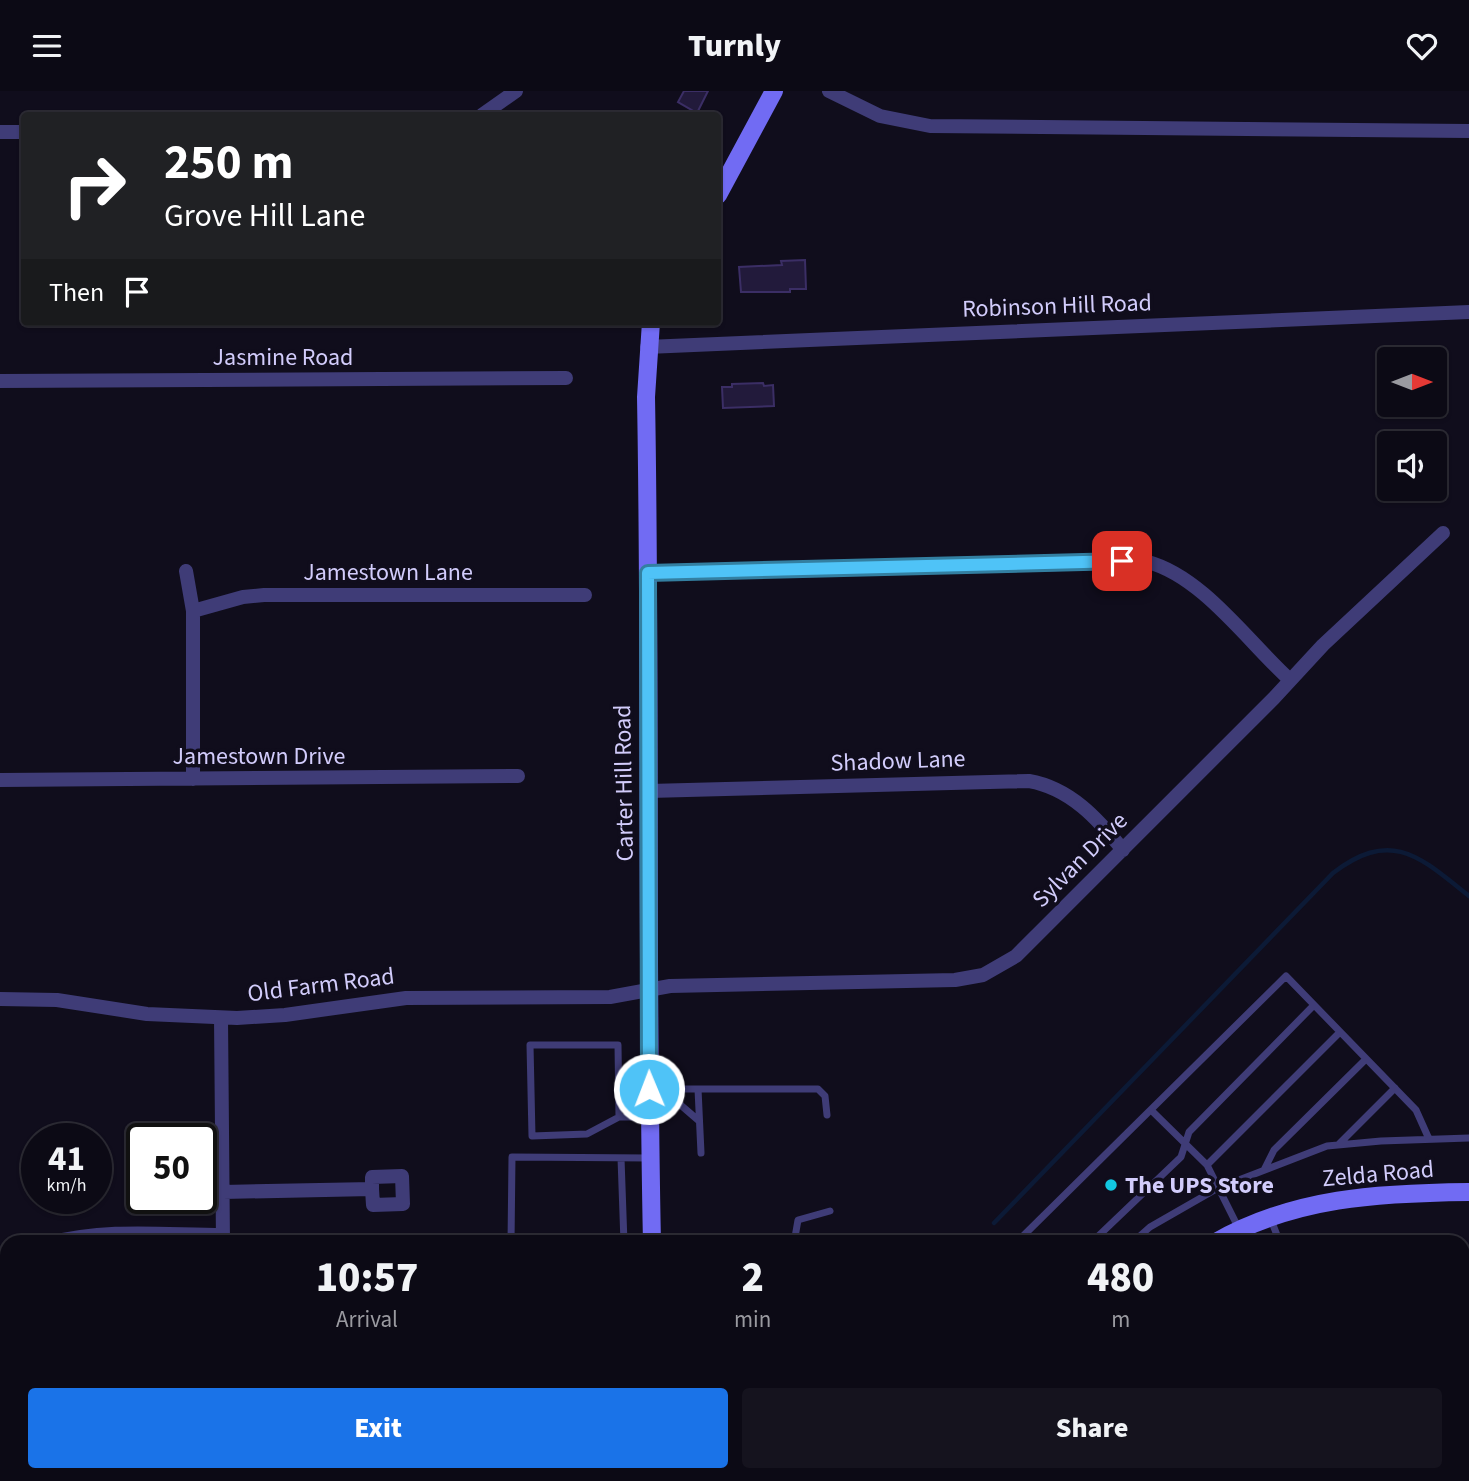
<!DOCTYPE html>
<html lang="en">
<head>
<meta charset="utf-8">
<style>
	:root { --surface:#0c0a15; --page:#15131e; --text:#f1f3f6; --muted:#9a9aa0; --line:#2c2b34; --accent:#1a73e8 }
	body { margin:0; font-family:"Source Sans 3",sans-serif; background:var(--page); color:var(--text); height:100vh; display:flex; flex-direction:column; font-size:26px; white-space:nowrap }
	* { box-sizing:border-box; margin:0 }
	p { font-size:23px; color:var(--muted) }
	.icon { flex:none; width:38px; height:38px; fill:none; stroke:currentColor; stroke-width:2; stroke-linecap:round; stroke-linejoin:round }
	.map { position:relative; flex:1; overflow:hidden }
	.side { position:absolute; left:0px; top:1144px; width:1470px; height:247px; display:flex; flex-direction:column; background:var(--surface); border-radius:21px 21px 0 0; box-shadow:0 2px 5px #0004,0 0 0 2px var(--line) }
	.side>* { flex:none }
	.hud { position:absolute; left:21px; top:21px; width:700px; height:214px; border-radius:7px; box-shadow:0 2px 5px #0004,0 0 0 2px var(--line); background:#202124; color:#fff; overflow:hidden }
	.needle { width:46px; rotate:90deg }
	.controls { position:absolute; left:1377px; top:256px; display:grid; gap:14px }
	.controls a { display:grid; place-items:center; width:70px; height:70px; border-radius:7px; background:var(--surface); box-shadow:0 2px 5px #0004,0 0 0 2px var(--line); font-size:35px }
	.speed { position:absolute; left:21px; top:1032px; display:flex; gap:14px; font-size:35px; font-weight:700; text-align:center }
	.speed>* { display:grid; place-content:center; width:91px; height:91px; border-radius:50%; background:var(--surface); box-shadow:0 2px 5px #0004,0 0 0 2px var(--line); line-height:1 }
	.speed small { font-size:18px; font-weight:400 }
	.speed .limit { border:4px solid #111; border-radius:10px; background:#fff; color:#111 }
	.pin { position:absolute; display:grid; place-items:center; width:60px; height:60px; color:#fff; margin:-30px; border-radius:14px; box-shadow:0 4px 10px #0006 }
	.me { position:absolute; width:77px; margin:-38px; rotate:359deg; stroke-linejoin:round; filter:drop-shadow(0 0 5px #0008) }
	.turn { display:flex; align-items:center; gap:24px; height:147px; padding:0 28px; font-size:32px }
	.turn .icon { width:91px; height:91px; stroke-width:2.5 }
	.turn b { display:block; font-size:49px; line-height:60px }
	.then { display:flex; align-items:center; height:66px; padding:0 28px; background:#0003; gap:14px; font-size:26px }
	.eta { display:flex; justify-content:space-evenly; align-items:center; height:119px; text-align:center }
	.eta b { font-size:42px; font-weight:800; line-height:49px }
	.button { display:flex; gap:14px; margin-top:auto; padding:14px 28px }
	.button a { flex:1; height:80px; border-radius:7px; background:var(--accent); color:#fff; font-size:28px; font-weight:800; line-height:80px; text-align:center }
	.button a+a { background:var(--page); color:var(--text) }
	header { display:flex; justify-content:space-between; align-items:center; height:91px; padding:0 28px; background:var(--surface); font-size:32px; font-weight:800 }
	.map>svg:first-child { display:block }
</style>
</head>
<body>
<header><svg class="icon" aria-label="menu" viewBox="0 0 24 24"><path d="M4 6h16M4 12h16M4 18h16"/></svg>Turnly<svg class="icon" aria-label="heart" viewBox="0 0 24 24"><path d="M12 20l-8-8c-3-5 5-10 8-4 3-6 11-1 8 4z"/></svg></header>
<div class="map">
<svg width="1469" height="1390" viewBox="0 0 1469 1390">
	<rect width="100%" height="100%" fill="#100d1c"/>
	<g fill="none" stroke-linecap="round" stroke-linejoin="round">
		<!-- stream -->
		<path stroke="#0c1a36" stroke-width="4.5" d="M994,1132l339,-350c59,-45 87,-16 136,23"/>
	</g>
	<!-- building -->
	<path fill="#221a3b" stroke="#3b2e65" stroke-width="2" d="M684,0h24l-11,22 -19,-11z
		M805,169l1,29h-16v3h-49l-2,-25 43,-2 -1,-4z
		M763,292l1,3 9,-1 1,21 -51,2 -1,-21h10v-3z"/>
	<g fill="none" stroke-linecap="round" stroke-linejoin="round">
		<!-- service -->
		<path stroke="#3f3c77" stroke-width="7" d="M649,998h169l7,7 2,19
			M662,998l36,31
			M698,998l3,64
			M1151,1019l56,55 32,64
			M619,1026l-1,-72h-88l2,91 55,-2 32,-17h29
			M1339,1053l56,-56
			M621,1067l3,85
			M1207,1074l133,-133
			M1264,1079l10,-20 92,-91
			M1270,1126l10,26
			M511,1152l1,-86 137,1
			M794,1152l4,-23 32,-9
			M1016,1152l270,-267 130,134 13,29
			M1091,1152l90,-86 8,-25 125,-127
			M1132,1152l18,-16 68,-39 109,-42 54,-5 88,-3
			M253,1384l1,6
			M345,1384l3,6
			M410,1390l6,-6
			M1269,1390v-6"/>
		<!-- minor -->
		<path stroke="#3f3c77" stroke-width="14" d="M829,0l51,25 50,10 539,5
			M482,24l34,-24
			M0,41h24
			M647,256l822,-35
			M0,290l566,-3
			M186,480l7,40v168
			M648,482l500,-11c55,15 100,80 142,118
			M193,520l50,-14 21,-2h321
			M0,689l518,-4
			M649,700l380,-10c41,7 69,38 94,69
			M0,908l57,1 90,14 90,4 48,-3 121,-17 204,-1 60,-11 285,-6 28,-5 33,-19 258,-258 49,-53 120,-112
			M221,927l2,225
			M223,1101l149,-3v-12l30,-1 1,28 -30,1 -1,-16
			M51,1152c54,-15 116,-8 172,-8
			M0,1171l7,-4
			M1463,1328l6,4
			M1463,1364l6,-7
			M226,1384v6
			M140,1390l28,-6
			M1442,1390l4,-6"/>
		<!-- secondary -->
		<path stroke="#716bf3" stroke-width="18" d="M718,104l56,-104
			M651,231l-5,75c5,282 0,564 6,846
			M1214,1152c80,-46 165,-50 255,-51
			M658,1384l1,6
			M474,1390l6,-6
			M780,1390l7,-6"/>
	</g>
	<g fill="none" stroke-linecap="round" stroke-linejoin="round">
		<!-- route casing -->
		<g stroke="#337fa1" stroke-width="18">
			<path id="route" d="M649,998l-1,-516 474,-12"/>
		</g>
		<!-- route -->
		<use href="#route" stroke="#4fc3f7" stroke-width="12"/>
	</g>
	<!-- markers -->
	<circle fill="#12c7e1" stroke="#100d1c" stroke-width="2.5" cx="1111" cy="1094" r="7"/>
	<g text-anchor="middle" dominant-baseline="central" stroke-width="7" stroke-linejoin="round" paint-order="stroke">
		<!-- street labels -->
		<g font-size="24" fill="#d2ccfb" stroke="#100d1c">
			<text transform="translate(1057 215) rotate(-2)">Robinson Hill Road</text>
			<text x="283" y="266">Jasmine Road</text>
			<text x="388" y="481">Jamestown Lane</text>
			<text x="259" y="665">Jamestown Drive</text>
			<text transform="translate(898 670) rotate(-2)">Shadow Lane</text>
			<text transform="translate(624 692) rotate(-91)">Carter Hill Road</text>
			<text transform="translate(1080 769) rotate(-45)">Sylvan Drive</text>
			<text transform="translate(321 894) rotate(-7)">Old Farm Road</text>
			<text transform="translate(1378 1083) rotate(-5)">Zelda Road</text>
		</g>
		<!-- poi labels -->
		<g font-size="24" font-weight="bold" fill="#d2ccfb" stroke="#100d1c" text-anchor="start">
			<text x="1125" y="1094">The UPS Store</text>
		</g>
	</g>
</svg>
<div class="controls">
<a><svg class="needle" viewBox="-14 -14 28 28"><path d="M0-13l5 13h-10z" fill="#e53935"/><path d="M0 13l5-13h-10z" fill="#9a9aa0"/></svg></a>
<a><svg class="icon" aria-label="sound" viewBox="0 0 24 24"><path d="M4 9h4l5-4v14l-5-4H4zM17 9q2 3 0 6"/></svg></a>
</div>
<div class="speed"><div>41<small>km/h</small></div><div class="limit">50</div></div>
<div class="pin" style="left:1122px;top:470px;background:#d93025"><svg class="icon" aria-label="arrive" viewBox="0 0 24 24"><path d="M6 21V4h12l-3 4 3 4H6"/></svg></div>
<svg class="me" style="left:649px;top:998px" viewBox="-20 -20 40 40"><circle r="17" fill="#4fc3f7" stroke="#fff" stroke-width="3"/><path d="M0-11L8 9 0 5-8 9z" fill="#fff"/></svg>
<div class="hud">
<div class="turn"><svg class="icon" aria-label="right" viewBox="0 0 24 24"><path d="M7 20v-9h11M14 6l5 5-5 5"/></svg><div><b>250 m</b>Grove Hill Lane</div></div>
<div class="then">Then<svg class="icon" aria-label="arrive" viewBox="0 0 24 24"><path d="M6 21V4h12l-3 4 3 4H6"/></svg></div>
</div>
<section class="side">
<div class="eta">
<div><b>10:57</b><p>Arrival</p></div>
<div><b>2</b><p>min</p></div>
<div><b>480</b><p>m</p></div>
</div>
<div class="button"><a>Exit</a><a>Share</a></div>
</section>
</div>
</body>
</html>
